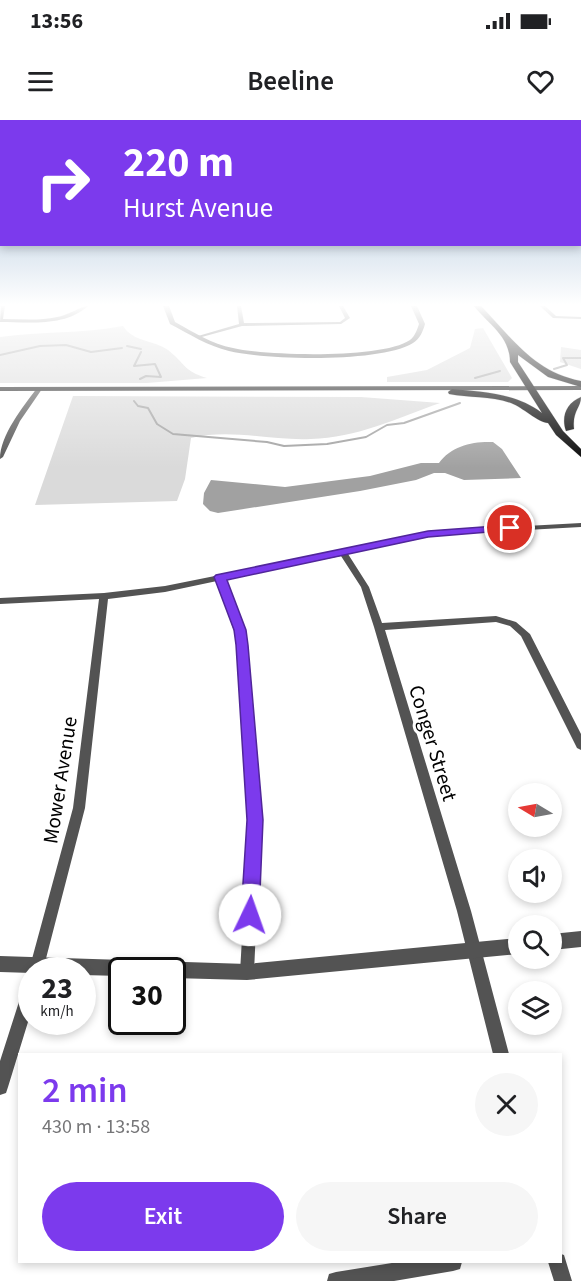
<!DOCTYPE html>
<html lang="en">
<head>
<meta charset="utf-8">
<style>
	:root { --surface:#fff; --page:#f6f6f6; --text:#202124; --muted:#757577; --accent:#7c3aed }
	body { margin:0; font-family:"Source Sans 3",sans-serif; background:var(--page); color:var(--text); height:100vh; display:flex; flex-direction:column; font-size:22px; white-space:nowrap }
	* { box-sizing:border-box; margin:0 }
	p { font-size:20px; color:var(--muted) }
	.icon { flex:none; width:33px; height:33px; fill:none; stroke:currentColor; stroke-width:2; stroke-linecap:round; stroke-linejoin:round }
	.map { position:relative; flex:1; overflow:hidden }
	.side { position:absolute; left:18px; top:933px; width:544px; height:210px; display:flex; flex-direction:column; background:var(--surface); border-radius:0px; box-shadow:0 3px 9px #0003 }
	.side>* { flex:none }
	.top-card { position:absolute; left:0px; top:0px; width:582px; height:126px; box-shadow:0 3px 9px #0003; background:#7c3aed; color:#fff; overflow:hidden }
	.needle { width:39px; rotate:280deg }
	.fabs { position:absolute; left:508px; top:663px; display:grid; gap:12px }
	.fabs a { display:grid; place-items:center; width:54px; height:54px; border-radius:50%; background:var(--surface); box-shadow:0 3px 9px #0003; font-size:30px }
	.speed { position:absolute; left:18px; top:837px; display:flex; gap:12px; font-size:30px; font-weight:700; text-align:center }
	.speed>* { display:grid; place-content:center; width:78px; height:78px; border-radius:50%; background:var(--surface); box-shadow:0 3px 9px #0003; line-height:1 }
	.speed small { font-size:15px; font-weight:400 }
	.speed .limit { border:3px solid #111; border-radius:9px; background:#fff; color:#111 }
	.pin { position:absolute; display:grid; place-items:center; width:51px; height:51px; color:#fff; margin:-26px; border:3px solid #fff; border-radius:50%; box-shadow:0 2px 6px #0007 }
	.me { position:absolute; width:66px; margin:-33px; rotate:3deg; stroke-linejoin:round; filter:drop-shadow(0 0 4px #0008) }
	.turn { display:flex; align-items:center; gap:21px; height:126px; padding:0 24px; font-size:27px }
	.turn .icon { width:78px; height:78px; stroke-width:2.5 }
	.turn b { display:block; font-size:42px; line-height:51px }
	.round { display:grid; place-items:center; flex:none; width:63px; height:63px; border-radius:32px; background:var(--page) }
	.headline { display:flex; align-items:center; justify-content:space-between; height:102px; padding:0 24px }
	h1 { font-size:36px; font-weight:600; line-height:45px; color:var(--accent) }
	.primary-button { display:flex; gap:12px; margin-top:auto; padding:12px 24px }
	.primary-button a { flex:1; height:69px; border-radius:36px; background:var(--accent); color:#fff; font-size:24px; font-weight:600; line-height:69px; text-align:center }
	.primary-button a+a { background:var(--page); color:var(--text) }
	.status { display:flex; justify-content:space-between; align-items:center; height:42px; padding:0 30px; background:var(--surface); direction:ltr }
	.status svg { height:16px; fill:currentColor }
	header { display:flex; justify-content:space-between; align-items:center; height:78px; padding:0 24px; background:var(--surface); font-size:27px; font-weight:600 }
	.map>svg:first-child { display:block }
</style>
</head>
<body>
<div class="status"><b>13:56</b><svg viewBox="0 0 49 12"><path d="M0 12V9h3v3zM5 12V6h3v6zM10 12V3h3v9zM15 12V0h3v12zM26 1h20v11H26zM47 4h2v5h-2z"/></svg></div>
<header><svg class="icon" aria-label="menu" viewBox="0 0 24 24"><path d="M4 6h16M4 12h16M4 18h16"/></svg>Beeline<svg class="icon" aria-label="heart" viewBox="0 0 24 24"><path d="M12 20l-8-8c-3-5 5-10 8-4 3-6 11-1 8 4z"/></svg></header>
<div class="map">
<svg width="581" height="1161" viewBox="0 0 581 1161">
	<rect width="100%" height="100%" fill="#fff"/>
	<!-- green -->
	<path fill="#dadada" d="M123,206c10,16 31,14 45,24 17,13 15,21 39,28l-60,5h-147v-46c41,-6 82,-3 123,-11z
		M483,208l29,50 -4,4h-121v-5l40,-7 43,-22 5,-19z
		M561,227l20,3v19l-21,-7z
		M73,276l288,1 79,6c-42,15 -84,35 -129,36 -39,2 -81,-11 -120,-1l-6,41 -8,22 -142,4z"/>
	<!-- water -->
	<path fill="#a1a1a1" d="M493,322l9,7 19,29 -57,2 -19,-7h-11l-18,7 -56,11 -142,22 -8,-2 -7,-7 1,-11 7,-13 74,7 85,-11 51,-13h18c12,-17 34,-22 54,-21z"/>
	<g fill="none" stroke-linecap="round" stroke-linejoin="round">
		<!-- stream -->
		<path stroke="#a1a1a1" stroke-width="2" d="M127,226l14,3
			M0,235l40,-9 26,-1 25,7 31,-4
			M554,249l13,-4 -4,-7h18
			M475,258l25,-7
			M140,259l6,-3 15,1 -6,-13 -21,2 7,-14
			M134,281l4,5 10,2 9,16 16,10 94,8 17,4 43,-2 39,-7 21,-12 17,-2 56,-20"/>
		<!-- primary casing -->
		<g stroke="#dbdbdb" stroke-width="1">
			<path id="primary" d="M474,186h7c31,32 53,66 100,75v6l-33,-10 -30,-22v7l45,69 18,18v8l-25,-22 -8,-12c-9,0 -26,-16 -37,-20 -20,-7 -42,-5 -62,-9l-1,-2 4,-3c31,3 64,4 90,24l-32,-51c0,-26 -22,-38 -36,-56z
				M581,277c0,11 -9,14 -7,32l-8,2c-5,-14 0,-28 15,-34z"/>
		</g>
		<!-- minor -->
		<path fill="#535353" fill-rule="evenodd" d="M1,186h4l-2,13c18,0 36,2 54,-2 10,-1 24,-11 31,-11 -23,21 -59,16 -88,16z
			M237,186h4l3,17 96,-1 5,-4 -6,-12h4l7,12 -9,6 -99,2 -44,12v-2l41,-12z
			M540,186h5l11,10 25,1v2l-28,-1z
			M37,268l5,1 -22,32 -17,36 -3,2c0,-24 23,-52 37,-71z
			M581,403v4l-143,8 -90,19 21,33 13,36 114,-7 20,6 14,12 51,100v16l-4,-2 -56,-112 -11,-10 -14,-4 -111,8 86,281 38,143h-16l-36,-143 -83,-284 -13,-40 -20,-31 -116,23 21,58 15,183 -7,152 -2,5 -5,2 -5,-2 -2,-5 9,-152 -13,-183 -19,-56 -52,11 -57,7 -23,209 -42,162h-11l-1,5 -2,-5 44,-162 26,-209 -99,5v-6l104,-5 61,-7 273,-55z
			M32,856v33l-24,78 -2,6 -6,2v-34l25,-78 2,-5z
			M561,1134l3,1 8,26h-18l-6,-19h13z
			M398,1142h64l-2,7 -7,2 -59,10h-67l2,-7 7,-2z"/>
		<!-- tertiary -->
		<path fill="#535353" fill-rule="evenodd" d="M163,186h6l6,16c18,10 37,22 58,26 33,8 150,11 177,-8 5,-4 7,-10 9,-16l-8,-18h6l8,18c-2,7 -5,15 -12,19 -32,20 -147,17 -184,8 -21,-5 -40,-17 -59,-27z
			M581,811v16l-29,3v-16z
			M519,818v16l-272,26 -75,-2v-8h-50v6l-40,-1v-5h-50v3l-32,-1v-16l247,8z"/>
		<!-- secondary -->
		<path fill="#202020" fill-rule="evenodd" d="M581,266v4l-581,1v-4z"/>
		<!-- primary -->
		<use href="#primary" fill="#000" fill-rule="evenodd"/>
	</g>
	<!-- sky -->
	<linearGradient id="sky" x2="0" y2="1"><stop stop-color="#8baccc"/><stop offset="0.53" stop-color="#fff"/><stop offset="1" stop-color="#fff" stop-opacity="0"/></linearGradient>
	<rect width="581" height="348" fill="url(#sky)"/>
	<!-- route -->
	<path fill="#7c3aed" stroke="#51269a" stroke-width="1.5" d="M510,405l4,1v4l-86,7 -201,43 19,50 2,15 15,175 -4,95 -3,6 -6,3 -6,-3 -3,-6 6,-95 -11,-175 -2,-15 -20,-53 2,-2 212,-44z"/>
	<g text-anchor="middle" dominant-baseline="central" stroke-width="6" stroke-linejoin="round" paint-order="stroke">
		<!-- street labels -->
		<g font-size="21" fill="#000" stroke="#fff">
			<text transform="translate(433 623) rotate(73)">Conger Street</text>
			<text transform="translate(60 660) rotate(-81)">Mower Avenue</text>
		</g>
	</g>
</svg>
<div class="fabs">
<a><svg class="needle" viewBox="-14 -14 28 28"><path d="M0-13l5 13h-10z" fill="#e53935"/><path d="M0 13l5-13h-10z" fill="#757577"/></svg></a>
<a><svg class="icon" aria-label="sound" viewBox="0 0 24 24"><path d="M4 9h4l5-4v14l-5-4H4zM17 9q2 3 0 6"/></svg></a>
<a><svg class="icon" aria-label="search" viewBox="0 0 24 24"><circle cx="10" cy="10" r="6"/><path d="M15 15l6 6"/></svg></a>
<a><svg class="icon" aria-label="layers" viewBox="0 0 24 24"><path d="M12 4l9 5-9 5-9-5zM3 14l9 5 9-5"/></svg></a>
</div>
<div class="speed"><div>23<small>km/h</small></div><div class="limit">30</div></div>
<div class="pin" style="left:510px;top:408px;background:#d93025"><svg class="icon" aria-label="arrive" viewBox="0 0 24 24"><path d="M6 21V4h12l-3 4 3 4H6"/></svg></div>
<svg class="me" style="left:250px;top:795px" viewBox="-20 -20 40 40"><circle r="19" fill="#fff"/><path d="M0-13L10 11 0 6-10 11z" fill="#7c3aed"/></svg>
<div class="top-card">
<div class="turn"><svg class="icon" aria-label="right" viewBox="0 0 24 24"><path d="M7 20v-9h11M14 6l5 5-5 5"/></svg><div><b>220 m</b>Hurst Avenue</div></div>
</div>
<section class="side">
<div class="headline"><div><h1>2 min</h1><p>430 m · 13:58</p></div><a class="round"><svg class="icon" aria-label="close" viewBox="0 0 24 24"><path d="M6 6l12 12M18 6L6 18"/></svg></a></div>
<div class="primary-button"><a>Exit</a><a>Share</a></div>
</section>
</div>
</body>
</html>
